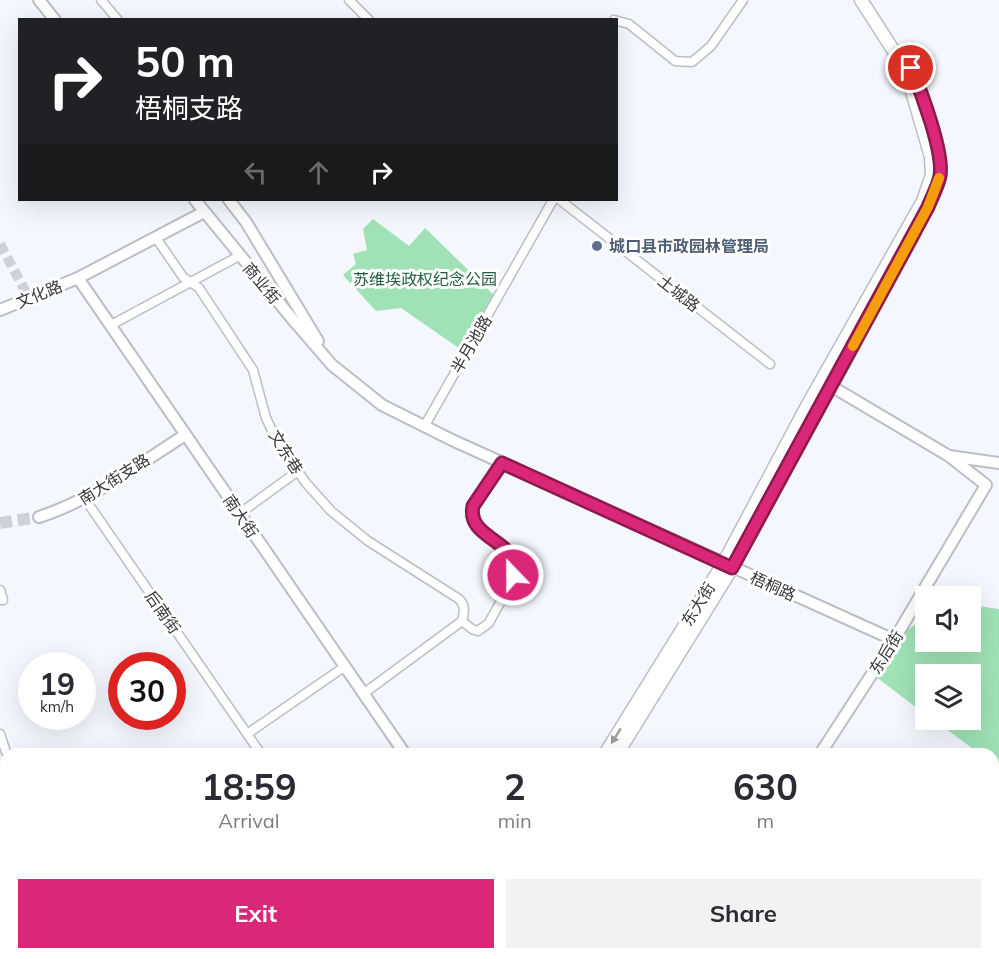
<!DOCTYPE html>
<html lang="en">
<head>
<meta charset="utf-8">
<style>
	:root { --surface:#fff; --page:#f2f2f3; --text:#2b2b33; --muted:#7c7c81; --accent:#db2777 }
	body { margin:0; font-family:Mulish,"Noto Sans SC",sans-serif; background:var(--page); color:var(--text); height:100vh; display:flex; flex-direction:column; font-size:22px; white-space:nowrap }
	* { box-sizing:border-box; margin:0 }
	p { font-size:20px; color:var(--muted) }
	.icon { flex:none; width:33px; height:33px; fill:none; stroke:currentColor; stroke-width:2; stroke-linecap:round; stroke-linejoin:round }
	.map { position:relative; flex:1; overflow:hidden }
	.side { position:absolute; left:0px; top:748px; width:999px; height:212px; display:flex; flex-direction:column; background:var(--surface); border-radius:18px 18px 0 0; box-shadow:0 6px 24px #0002 }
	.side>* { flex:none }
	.top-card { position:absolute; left:18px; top:18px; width:600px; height:183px; border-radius:0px; box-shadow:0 6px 24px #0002; background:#202124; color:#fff; overflow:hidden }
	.controls { position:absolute; left:915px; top:586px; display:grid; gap:12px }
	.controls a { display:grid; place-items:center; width:66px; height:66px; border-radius:0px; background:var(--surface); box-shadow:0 6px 24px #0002; font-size:30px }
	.speed { position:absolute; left:18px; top:652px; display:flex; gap:12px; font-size:30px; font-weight:700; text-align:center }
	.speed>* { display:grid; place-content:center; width:78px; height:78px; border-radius:50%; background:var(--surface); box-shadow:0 6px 24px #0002; line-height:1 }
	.speed small { font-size:15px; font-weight:400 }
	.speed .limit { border:9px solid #d22; background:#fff; color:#111 }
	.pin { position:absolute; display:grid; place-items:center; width:51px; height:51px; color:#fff; margin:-26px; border:3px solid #fff; border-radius:50%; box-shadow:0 2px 6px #0007 }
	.me { position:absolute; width:66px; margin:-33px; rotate:338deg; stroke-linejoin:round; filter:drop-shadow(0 0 4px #0008) }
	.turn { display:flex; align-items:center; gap:21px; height:126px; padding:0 18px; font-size:27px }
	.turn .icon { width:78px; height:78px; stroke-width:2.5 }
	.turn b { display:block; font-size:42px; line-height:51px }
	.lanes { display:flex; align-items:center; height:57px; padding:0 18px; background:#0003; justify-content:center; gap:30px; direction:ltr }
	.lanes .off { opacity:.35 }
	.eta { display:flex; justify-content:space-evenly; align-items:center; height:102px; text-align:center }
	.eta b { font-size:36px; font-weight:700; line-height:42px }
	.cta { display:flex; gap:12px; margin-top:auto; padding:12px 18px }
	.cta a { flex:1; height:69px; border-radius:0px; background:var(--accent); color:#fff; font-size:24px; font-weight:700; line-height:69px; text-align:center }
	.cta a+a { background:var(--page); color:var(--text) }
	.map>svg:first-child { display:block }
</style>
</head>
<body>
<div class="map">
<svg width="999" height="959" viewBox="0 0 999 959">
	<rect width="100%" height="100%" fill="#f4f7fe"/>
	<!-- commercial -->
	<path fill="#f3e8fd" d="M231,954h30l10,5h-45z"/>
	<!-- green -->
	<path fill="#a0e2b6" d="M373,219l36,27 16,-18 72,70 -31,55 -65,-45 -25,3 -33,-36 13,-11 -3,-10 14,-4 -4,-21z
		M971,605l28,4v159l-6,-4v-10h-13l-46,-34h36v-45h-44l-1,39 -53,-40 22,-34 31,-23 1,25h44z
		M129,954h102l-5,5h-94z"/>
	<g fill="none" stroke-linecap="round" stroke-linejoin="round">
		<!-- tertiary-tunnel -->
		<path stroke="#ced1d7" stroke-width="10" stroke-dasharray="10 5" stroke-linecap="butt" d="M0,244l29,54"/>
		<!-- secondary-tunnel -->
		<path stroke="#ced1d7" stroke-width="12" stroke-dasharray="12 6" stroke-linecap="butt" d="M0,523l39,-6"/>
		<!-- minor casing -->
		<g stroke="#bbbec5" stroke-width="11">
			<path id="minor" d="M101,0l17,20
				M349,0l20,20
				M614,20l15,4 46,37 17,1 19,-16 32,-46
				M560,200l210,164
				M156,238l27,39 16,11 54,82 13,48 12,25 28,40 25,28 37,30 91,58c7,7 5,13 3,22
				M111,325l128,-69
				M424,427l129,-227
				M85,499l176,255
				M239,514l59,-43
				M0,590l3,10h-3
				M462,621l10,8 6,2 11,-8c6,-13 28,-45 25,-59 -3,-22 -47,-28 -41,-58l30,-43
				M363,694l99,-73
				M0,734l6,18
				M247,734l97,-67"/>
		</g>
		<!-- tertiary casing -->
		<g stroke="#bbbec5" stroke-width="14">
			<path id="tertiary" d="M39,0l16,20
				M195,200l99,121 38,44 50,40 70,35 442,200
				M229,200l17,22 72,119
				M78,278l327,476
				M0,310l78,-32 126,-66
				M831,386l118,70 50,7
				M39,517c53,-17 99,-52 146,-82
				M820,754l74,-114 92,-155 -37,-29
				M129,954l3,5
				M261,954l10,5
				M534,954l33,5
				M466,959l29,-5
				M670,959l10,-5
				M704,959l4,-5"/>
		</g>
		<!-- secondary casing -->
		<g stroke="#bbbec5" stroke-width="15">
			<path id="secondary" d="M605,754l118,-190 84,-158 116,-205 9,-26 -1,-18 -20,-69 -14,-32 -36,-56
				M617,754l115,-186 182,-334"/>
		</g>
		<!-- minor -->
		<use href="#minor" stroke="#fff" stroke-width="8"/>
		<!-- tertiary -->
		<use href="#tertiary" stroke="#fff" stroke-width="10"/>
		<!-- secondary -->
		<use href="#secondary" stroke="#fff" stroke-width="12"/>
	</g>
	<!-- one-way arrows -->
	<defs><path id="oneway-solid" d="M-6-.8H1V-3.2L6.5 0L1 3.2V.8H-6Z" transform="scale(1.5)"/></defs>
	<use fill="#9b9c9d" href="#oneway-solid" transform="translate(616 736) rotate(122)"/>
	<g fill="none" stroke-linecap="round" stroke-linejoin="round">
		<!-- route casing -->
		<g stroke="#8e194d" stroke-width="15">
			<path id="route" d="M513,575c1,-5 2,-10 0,-14 -7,-22 -46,-26 -40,-55l29,-43 230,105 196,-361c4,-10 10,-21 12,-31 4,-24 -19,-85 -29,-108"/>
		</g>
		<!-- route -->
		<use href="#route" stroke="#db2777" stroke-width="10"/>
		<!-- slow -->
		<path stroke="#f59e0b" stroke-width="10" d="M853,346l75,-139 11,-29"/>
	</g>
	<!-- markers -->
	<circle fill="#5c6f8a" stroke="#fff" stroke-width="2" cx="597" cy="246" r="6"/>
	<g text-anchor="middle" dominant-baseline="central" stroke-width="6" stroke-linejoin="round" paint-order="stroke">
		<!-- service labels -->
		<g font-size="16" font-weight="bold" fill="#4e5e75" stroke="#fff" text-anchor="start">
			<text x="609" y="246">城口县市政园林管理局</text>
		</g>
		<!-- park labels -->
		<g font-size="16" fill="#1f5c39" stroke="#fff">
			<text x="425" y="279">苏维埃政权纪念公园</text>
		</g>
		<!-- street labels -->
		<g font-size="16" fill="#37383b" stroke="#fff">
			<text transform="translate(262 283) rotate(50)">商业街</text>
			<text transform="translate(679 293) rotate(38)">土城路</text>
			<text transform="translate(39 294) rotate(-22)">文化路</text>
			<text transform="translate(471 344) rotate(-60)">半月池路</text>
			<text transform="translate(286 452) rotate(58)">文东巷</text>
			<text transform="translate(114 479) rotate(-32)">南大街支路</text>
			<text transform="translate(241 516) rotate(56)">南大街</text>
			<text transform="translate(773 586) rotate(24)">梧桐路</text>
			<text transform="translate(698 604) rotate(-58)">东大街</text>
			<text transform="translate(163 612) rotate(55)">后南街</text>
			<text transform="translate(886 652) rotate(-58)">东后街</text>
		</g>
	</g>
</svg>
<div class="controls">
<a><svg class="icon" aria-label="sound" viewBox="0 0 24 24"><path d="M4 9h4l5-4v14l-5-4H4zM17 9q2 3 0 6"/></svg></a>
<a><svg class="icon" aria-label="layers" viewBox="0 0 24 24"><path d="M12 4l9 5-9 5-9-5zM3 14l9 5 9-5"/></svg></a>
</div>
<div class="speed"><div>19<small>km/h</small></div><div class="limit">30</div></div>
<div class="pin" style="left:911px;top:68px;background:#d93025"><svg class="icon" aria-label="arrive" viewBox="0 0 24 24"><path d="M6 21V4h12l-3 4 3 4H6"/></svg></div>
<svg class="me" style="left:513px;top:575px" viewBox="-20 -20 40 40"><circle r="17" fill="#db2777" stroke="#fff" stroke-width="3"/><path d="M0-11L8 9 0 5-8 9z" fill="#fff"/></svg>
<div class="top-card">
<div class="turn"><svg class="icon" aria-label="right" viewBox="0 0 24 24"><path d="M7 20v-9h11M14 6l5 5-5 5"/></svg><div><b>50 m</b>梧桐支路</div></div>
<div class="lanes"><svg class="icon off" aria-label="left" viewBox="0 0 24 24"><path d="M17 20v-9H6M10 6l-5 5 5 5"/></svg><svg class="icon off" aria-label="ahead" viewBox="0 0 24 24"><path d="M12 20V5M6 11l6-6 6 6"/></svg><svg class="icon" aria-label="right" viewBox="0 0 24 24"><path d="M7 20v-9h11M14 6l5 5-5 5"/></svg></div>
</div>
<section class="side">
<div class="eta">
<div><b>18:59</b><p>Arrival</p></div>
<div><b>2</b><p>min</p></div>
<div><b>630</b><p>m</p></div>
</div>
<div class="cta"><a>Exit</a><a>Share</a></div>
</section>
</div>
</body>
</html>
